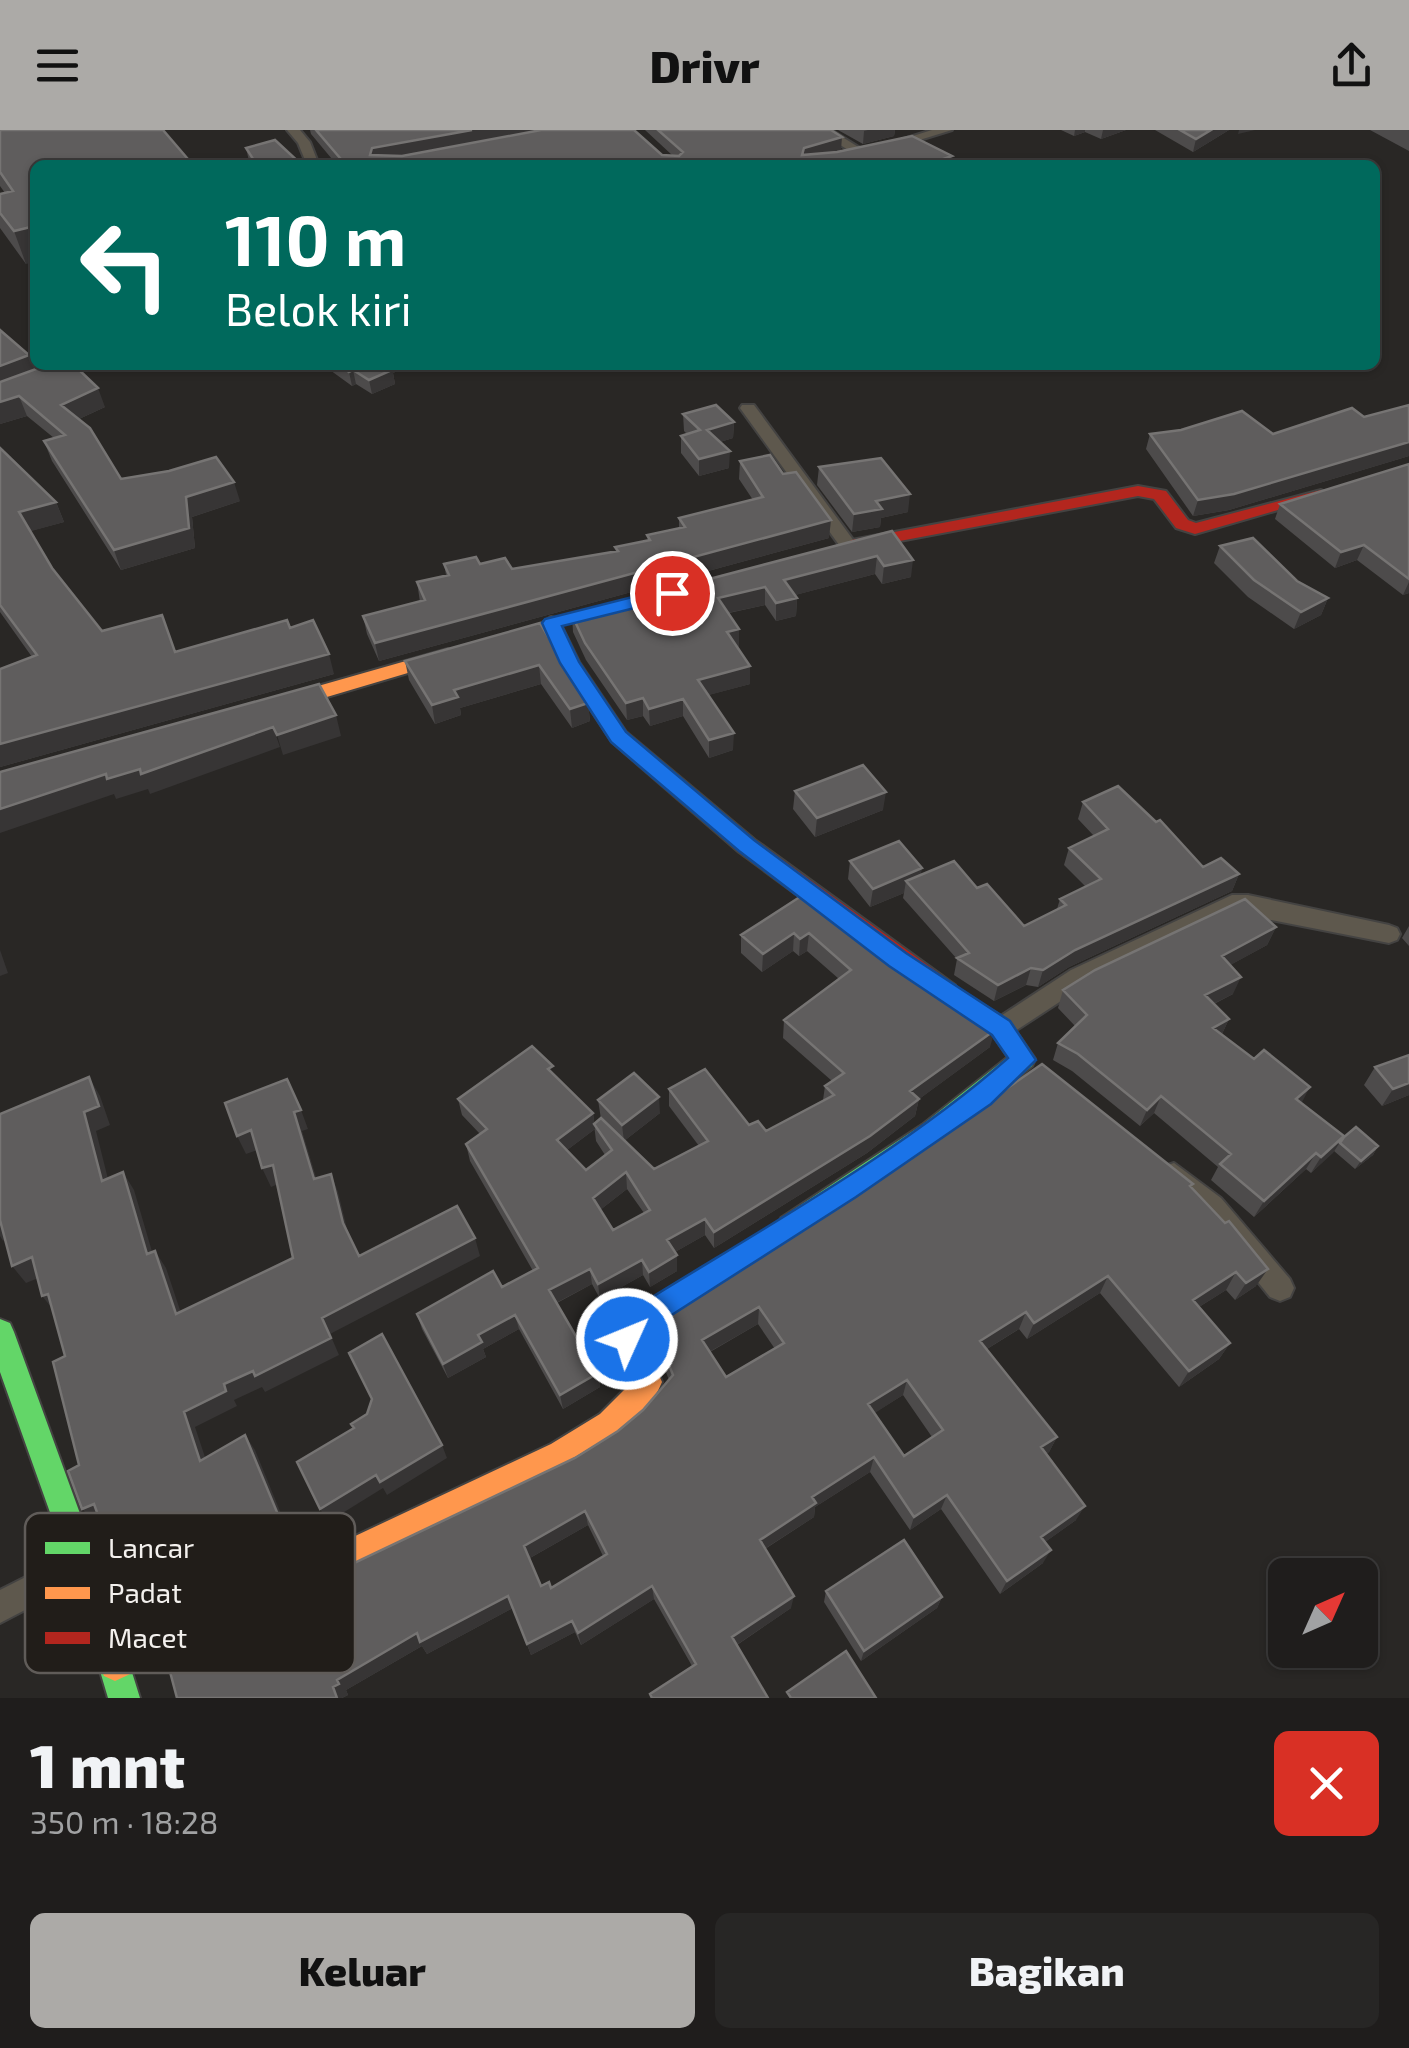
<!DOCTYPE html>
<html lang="id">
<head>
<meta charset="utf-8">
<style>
	:root { --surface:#1f1d1c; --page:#272625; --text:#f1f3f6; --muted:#a1a2a3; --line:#3c3b3b; --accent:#acaaa7 }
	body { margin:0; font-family:"Exo 2",sans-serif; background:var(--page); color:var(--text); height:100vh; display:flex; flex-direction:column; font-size:38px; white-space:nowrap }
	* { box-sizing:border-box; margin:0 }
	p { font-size:32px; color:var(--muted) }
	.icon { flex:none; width:55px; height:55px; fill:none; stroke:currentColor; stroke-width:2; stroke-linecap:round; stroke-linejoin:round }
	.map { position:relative; height:1568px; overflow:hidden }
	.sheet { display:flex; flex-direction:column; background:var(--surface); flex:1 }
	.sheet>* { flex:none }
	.banner { position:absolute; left:30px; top:30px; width:1350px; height:210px; border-radius:15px; box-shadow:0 2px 8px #0004,0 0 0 2px var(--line); background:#00695c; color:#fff; overflow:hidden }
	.needle { width:65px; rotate:45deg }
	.fabs { position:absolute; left:1268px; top:1428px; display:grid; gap:20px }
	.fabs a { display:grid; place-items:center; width:110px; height:110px; border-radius:15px; background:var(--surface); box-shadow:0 2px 8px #0004,0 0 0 2px var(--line); font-size:50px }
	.pin { position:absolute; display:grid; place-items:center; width:85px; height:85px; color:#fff; margin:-42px; border:5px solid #fff; border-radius:50%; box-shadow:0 2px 10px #0007 }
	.me { position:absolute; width:110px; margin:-55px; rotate:46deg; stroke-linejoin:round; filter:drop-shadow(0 0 8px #0008) }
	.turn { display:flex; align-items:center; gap:35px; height:210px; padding:0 30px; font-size:45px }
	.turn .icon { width:130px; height:130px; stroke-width:2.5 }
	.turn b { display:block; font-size:70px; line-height:85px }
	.round { display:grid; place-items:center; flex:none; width:105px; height:105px; border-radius:15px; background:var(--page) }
	.summary { display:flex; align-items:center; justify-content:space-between; height:170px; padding:0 30px }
	h1 { font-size:60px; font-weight:800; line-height:75px }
	.button { display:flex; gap:20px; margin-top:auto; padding:20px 30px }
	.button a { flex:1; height:115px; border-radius:15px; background:var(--accent); color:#111; font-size:40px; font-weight:800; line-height:115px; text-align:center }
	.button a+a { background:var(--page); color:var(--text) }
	header { display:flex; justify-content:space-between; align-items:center; height:130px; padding:0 30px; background:var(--accent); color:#111; font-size:45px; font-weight:800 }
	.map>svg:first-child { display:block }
</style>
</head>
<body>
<header><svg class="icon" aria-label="menu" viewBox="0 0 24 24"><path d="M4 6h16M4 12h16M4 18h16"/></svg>Drivr<svg class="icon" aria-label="share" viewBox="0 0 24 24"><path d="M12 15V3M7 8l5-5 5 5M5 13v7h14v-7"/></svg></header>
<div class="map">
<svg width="1409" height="1568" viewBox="0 0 1409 1568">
	<rect width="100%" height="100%" fill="#292725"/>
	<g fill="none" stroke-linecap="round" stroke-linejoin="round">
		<!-- street casing -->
		<g stroke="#444342" stroke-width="4">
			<path id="street" d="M287,0h13l10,12 9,23h-12l-9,-22z
				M816,0h15l37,23 -10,3z
				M932,0h20l-65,20 -6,-4z
				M73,235h22l-95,37v-10z
				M742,275h12l100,136v8h-12l-102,-141z
				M1232,765h16l141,30 8,3 3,6 -3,6 -8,3 -154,-30 -148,71 -78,51 -8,3 -8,-3 -4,-7 4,-7 78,-51z
				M1174,1033l47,35 69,81 4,9 -4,9 -10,4 -10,-4 -67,-83 -38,-32 -4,-8 4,-8z
				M83,1418l11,4 4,11 -4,11 -94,49v-33z"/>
		</g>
		<!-- fast casing -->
		<g stroke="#444342" stroke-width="4">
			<path id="fast" d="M947,853l62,38 26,38 -3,7 -92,75 -141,95 -9,3 -9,-3 -4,-9 4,-9 141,-93 86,-68 -15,-22 -54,-36 -4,-7 4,-7z
				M0,1189l10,4 4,9 84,231 42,135h-32l-40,-135 -68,-191z"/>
		</g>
		<!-- slow casing -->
		<g stroke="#444342" stroke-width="4">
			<path id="slow" d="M448,519l10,6 -3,4 -172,51 -10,-7 3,-5z
				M790,1085l9,3 4,9 -4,9 -157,99 20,47c-17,41 -54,61 -91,82l-445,212 -11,5 -11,-5 -5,-11 5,-11 447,-210 49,-30 33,-33 -20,-42 7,-21z"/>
		</g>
		<!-- jam casing -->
		<g stroke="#444342" stroke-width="4">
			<path id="jam" d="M1138,356l28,5 22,29 8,3 125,-33 9,5 -135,39 -19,-6 -22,-29 -16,-3 -286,54 -9,-5 9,-5z
				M551,487l7,2 21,43 47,70 129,108 200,145 4,7 -4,7h-16l-200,-147 -127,-110 -52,-79 -18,-40z"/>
		</g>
		<!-- street -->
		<use href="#street" fill="#5e584d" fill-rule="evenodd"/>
		<!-- fast -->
		<use href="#fast" fill="#63d668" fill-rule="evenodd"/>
		<!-- slow -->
		<use href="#slow" fill="#ff974d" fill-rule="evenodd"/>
		<!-- jam -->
		<use href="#jam" fill="#b3261e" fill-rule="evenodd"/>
	</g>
	<!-- wall -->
	<path fill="#4d4b4b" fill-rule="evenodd" d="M0,0l35,35 -9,99 -26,-36v-34l5,-1 -5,-7z
		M310,0h324l28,25h10l-27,-25h186l10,20 -9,3 119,12h-614l-26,-31z
		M838,0h57l-1,6 -31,8z
		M1061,0h65l-25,9 -16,-7 -11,4z
		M1155,0h74l-36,22z
		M1370,0h39v21z
		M246,18l56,17h-50l-3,-4z
		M29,225l6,14 70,38 -26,12 42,60 119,22 -48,16 3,31 -74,22 -69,-109 -8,-20 10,-3 -27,-22 -27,8z
		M323,235h89l-19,8 2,11 -23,10 -16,-10 -4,2z
		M1409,275v51l-180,54 -36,6 -47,-67 4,-15h123l91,-17z
		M683,284l51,8 -1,16 -13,4 9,26 -30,8 -18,-23v-17l6,-2 -3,-3z
		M0,318l56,54 8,20 -34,9 22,37 50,63 73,21 115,-24 44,46 -334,93v-98l32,-12 -32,-45z
		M740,331l89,77 -450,123 -12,-27 -4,-18 57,-14 -3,-20 29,-7 -2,-11h36l32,5 104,-17 -1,-5 33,-7 -1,-5 32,-7v-10l74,-18 -14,-21z
		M1409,334v129l-6,2 -46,-35 -22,8 -60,-49 5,-15z
		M819,337l89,45 -27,6 -1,9 -28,5 -35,-47z
		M892,401l19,46 -29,7 -7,-10 -80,21 2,3 -1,18 -20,5 -11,-16 -36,8 10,34h-2l13,19v18l-42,11 25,55 -24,8 -26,-42 -33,10 -7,-10 -16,4 -41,-60 -13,-28 -1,-17z
		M1220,416l77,35 31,17 -7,17 -27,14 -46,-32 -34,-34z
		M540,493l48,80 2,18 -18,7 -31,-44 -81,24 1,7 -26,9 -26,-44 -4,-19z
		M795,661l88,19 -68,27 -22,-28z
		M1083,672l120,65 36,7 -7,17 -163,76 -31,20 -12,-2 -32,16 -40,-26 3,-16 -54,-61 1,-5 -34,14 -22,-28 2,-18 71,14 56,13 47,38 33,-17 3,-10 26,-12 -22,-22 5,-17 25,-12 -16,-17z
		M806,763l184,154 -71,52 -4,17 -48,37 -153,95 -9,-13 -30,17 2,19 -27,16 -7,-12 -43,24 -8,-15 -35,19 24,42 35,11 1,15 -18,10 1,6 -37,22 -44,-80 -36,20 3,8 -38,21 -26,-49 -5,-15 85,-27 31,-16 -63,-110 -4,-17 14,-10 -18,-19 -4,-16 96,-25 39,39 2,16 -28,21 19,20 19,-15 -9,-14 -2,-17 7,-5 -3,-19 62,13 -36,28 30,28 45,-23 -30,-40v-17l80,36 17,6 57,-31 2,-14 7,-5 -49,-43 1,-18 55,-41 -32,-28 -8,5 -6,-5 -31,21 -21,-19v-18zM627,1059l17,24 -31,17 -13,-20z
		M1409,796v20l-7,-8z
		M1276,797l-9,18 -37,20 3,29 -19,10 15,15 -7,15 79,69 43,34 34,9 -5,9 -18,14 -21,-18 -23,22 -5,-4 -52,48 -43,-37 7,-13 -64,-54 -14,13 -68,-55 -19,-11 5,-17 17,-17 -17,-18 5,-18z
		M1375,937l34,28 -27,11 -18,-21z
		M1192,1057l64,99 -21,14 -9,-10 -27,17 31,36 -11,16 -40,28 -79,-94 -73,46 -8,-10 -32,20 70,88 -8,15 -3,2 30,66 -31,22 -2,21 -43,31 -59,-85 -31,21 -40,-58 -55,35 -1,10 -49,32 26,59 -54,37 31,53h-117l-1,-4 42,-28 -38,-67 -73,46 -6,-13 -44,23 -18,-47 -86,46 -5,-8 -76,44 2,5 -6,3h-165l441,-267 25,-21 26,-30 -16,-41 -1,-16zM758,1194l17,25 -49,28 -16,-25zM903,1265l29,42 -28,19 -30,-43zM588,1395l15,31 -52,32 -10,-2 -11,-28z
		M826,1461l116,6 -5,11 -76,53 -37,-59z"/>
	<!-- shaded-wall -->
	<path fill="#373535" d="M472,0h71l-169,31 -4,-6 2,-7z
		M868,0h27l-1,6 -31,8 1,-13z
		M1075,0h10v2l-11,4z
		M1103,0h23l-25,9z
		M1211,0h18l-36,22 3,-13z
		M1239,0h16l-17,4z
		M842,7l-1,13 -38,11 -1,4 2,-17z
		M952,26l-1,9h-25z
		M35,96v36l-9,2 -12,-33z
		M29,225l8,19 -37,15v-23z
		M381,235h31l-19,8 2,11 -23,10 -3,-14z
		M450,235h19l-18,7z
		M353,240l3,14 -4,2 -3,-14z
		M98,258l7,19 -37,17 -7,-19z
		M19,266l8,20 -27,8v-22z
		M734,292l-1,16 -26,8v-16z
		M1409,312v14l-180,54 -36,6 5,-16z
		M730,321l-1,17 -30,8v-17z
		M234,352l6,19 -48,16 3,31 -74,22 -7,-20 72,-53z
		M910,364l-2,18 -27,6 -1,9 -28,5 2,-18 22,-13z
		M56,372l8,20 -36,10 -9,-20z
		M831,390l-2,18 -450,123 -4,-18z
		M1364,415l-7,15 -22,8 6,-16z
		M877,426l-2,18 -91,24v-18z
		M913,430l-2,17 -29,7 2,-18z
		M1409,452v11l-6,2z
		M765,457v18l-47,10v-17z
		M797,468l-1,18 -20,5v-18z
		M1328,468l-7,17 -27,14 7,-17z
		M739,499v18l-12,3v-18z
		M329,524l5,20 -334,93v-23z
		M539,535l2,19 -81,24 1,7 -26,9 -3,-19 22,-15z
		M750,536v18l-52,14v-18z
		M643,568v18l-16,4 -1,-17z
		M683,569v17l-33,10 -1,-17z
		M588,573l2,18 -18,7 -2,-19z
		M336,585l5,21 -58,19 -6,-20z
		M273,597l7,20 -130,47 -2,-5 -32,10 -2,-5 -114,39v-24l106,-35z
		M734,603l-1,17 -24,8v-18z
		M886,662l-3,18 -68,27 2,-19z
		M922,738l-3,19 -13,-6 -2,12 -34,14 3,-18z
		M1239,744l-7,17 -163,76 -31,20 5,-17 32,-20z
		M1276,797l-9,18 -53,29 8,-18z
		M794,803l-1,18 -31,21 1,-18z
		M809,803l-2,18 -8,5 1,-17z
		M0,820l8,23 -8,3z
		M1031,838l-5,17 -32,16 4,-16z
		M1241,847l-8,17 -36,18 8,-17z
		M1229,889l-8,17 -8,-8z
		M995,900l-5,17 -83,61 3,-17z
		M89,947l11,19 10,29 -14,6 17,68 -11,-18 -18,-69z
		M1409,953v12l-27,11 11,-17z
		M1310,957l-9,17 -5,-5z
		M1161,966l-7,17 -14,13 7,-16z
		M659,967l1,16 -36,28 -2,-16z
		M919,969l-4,17 -48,37 -153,95v-16z
		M301,980l7,19 -6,2 20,66 -8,-18 -20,-67z
		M593,983l2,16 -36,27 -2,-16z
		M251,1000l9,19 -14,5 -9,-18z
		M1344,1006l-11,17 -22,20 10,-16z
		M1378,1016l-5,9 -18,14 6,-8z
		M1316,1023l-10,16 -52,48 10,-16z
		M273,1035l8,18 -10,4 -9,-19z
		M123,1042l11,18 24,82 -11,-18z
		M626,1042l1,17 -32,25 -2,-16z
		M331,1044l7,18 12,49 -7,-18z
		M0,1089l13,17 -10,5 -3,-5z
		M705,1089v16l-37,21 -1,-16z
		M475,1108l5,18 -150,78 9,21 -74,37 -3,-5 -28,13 3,6 -42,21 16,48 -11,-14 -16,-49 138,-94z
		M155,1121l11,17 21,63 -11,-17z
		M677,1125v16l-27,16 -1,-15z
		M32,1127l14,18 -20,8 -14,-17z
		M642,1130l1,15 -43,24 -2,-15z
		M590,1139l2,15 -40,21 -3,-15z
		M1268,1139l-12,17 -21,14 11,-17z
		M1236,1142l-10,18 -43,27 10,-17z
		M1108,1146l-8,17 -73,46 7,-16z
		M48,1164l8,19 -14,-17z
		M759,1177l-1,17 -56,32v-16z
		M1026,1182l-7,17 -45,28 6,-16z
		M515,1185l4,14 -36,20 3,8 -38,21 -5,-14 35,-29z
		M1230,1213l-11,16 -40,28 10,-16z
		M616,1226l1,15 -18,10 1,6 -37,22 -3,-14 35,-27z
		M907,1250l-4,15 -39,25 4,-16z
		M245,1305l10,15 38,93 -66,41 -96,44 -14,-12z
		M1057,1307l-8,15 -15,10 7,-15z
		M442,1315l5,13 -60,37 -4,-7 -55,34 -8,-13 56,-34z
		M874,1327l-4,15 -55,35 -1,10 -56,36 2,-13 52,-43z
		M947,1365l-6,14 -31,21 4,-13z
		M94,1374l13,14 -11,5 -14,-14z
		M1085,1376l-9,14 -42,30 7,-13z
		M585,1381l3,14 -60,34 -4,-13z
		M1051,1420l-8,13 -43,31 7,-13z
		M652,1456l2,13 -73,46 -3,-12z
		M508,1466l5,12 -86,46 -5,-8 -76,44 2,5 -6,3h-5l-4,-11 4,-7 80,-47z
		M794,1466l-3,12 -59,40v-11z
		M942,1467l-5,11 -76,53 3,-10z
		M572,1491l3,11 -44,23 -4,-11z"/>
	<!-- building -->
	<path fill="#5f5d5d" stroke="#767473" stroke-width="2.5" fill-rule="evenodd" d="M0,0h163l30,35h-158v61l-21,5 -14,-18v-19l13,-3 -13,-19z
		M316,0h156l-100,18 -2,7 32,1 139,-26h93l28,25 17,1 4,-4 -25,-22h173l11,7 -38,11 -2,7 35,-3 75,-16 40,20 -26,9h-580z
		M1180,0h31l-15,9z
		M275,10l27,25h-45l-11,-17z
		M0,200l29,25 -29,11z
		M47,235h27l24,23 -37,17 29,23 31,51 48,-8 47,-14 18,25 -48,15 3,31 -75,22 -70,-109 21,-6 -46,-39 -19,6v-20z
		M340,235h45l7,5 -23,10 -16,-10 -4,2z
		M716,275l18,17 -27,8 23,21 -31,8 -18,-23 19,-6 -17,-16z
		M1409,275v37l-175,52 -36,6 -48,-66 31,-4 61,-19 31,23 79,-26 12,9z
		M0,318l56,54 -37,10 33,56 50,63 60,-16 13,37 112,-32 3,8 23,-8 16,34 -329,90v-75l37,-14 -37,-50z
		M770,325l13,19 13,-2 35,48 -456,123 -12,-27 62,-16 -8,-18 32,-7 -5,-11 32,-7 4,7 25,-6 7,11 106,-18 -3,-4 35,-7 -3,-5 38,-8 -6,-9 84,-21 -23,-36z
		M881,328l29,36 -34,7 6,8 -28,5 -35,-47z
		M1409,334v115l-45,-34 -23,7 -61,-48z
		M892,401l21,29 -29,6 -7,-10 -93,24 13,18 -21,5 -11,-16 -47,11 21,31 -12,3 23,34 -52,14 36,53 -25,7 -26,-41 -34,10 -6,-11 -17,5 -41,-60 -13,-28z
		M1253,408l44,43 31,17 -27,14 -47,-32 -34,-34z
		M540,493l48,80 -18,6 -31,-44 -85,25 4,7 -26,8 -27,-44z
		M319,554l17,31 -59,20 -4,-8 -132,47 -1,-5 -33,10 -1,-5 -106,35v-37z
		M863,635l23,27 -69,26 -22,-27z
		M1118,656l38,36 4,-2 43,47 18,-9 18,16 -164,76 -32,20 -12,-2 -33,17 -41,-27 12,-5 -63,-72 48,-20 23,27 10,-4 37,42 42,-21 -6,-6 41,-20 -32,-31 39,-19 -25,-27z
		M899,711l23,27 -49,21 -23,-28z
		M806,763l106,84 5,-3 78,56 -85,61 9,8 -49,37 -156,96 -9,-13 -38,21 10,15 -28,17 -7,-12 -44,24 -8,-15 -41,21 32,55 24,-13 11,24 -21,12 3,5 -38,22 -45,-80 -37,20 4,7 -39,22 -26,-50 76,-43 9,16 36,-19 -72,-124 21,-15 -29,-30 74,-53 21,20 -5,3 45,44 -36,27 29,30 26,-20 -18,-26 7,-6 53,51 54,-28 -39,-52 36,-20 44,56 9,-4 8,10 68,-36 -9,-9 19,-13 -60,-53 67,-50 -42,-37 -9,6 -6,-6 -31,21 -22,-19zM626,1042l24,38 -37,20 -20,-32z
		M1245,769l31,28 -54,29 19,21 -36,18 24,24 -16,9 41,31 10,-9 46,37 -14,12 48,37 -23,21 -5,-4 -52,48 -44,-37 11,-10 -70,-58 -14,14 -69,-56 -20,-11 29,-28 -24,-25 32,-20z
		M1409,925v28l-16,6 -18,-22z
		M1042,934l151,120 -3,2 35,37 4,-2 39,48 -22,14 -10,-11 -43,28 37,43 -41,28 -81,-95 -74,47 -8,-11 -46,29 77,96 -16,10 44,59 -44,31 10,13 -44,31 -60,-86 -33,22 -40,-60 -62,40 4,6 -56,37 34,56 -62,41 36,61h-116l-2,-4 46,-30 -44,-78 -74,47 -6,-12 -45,23 -19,-48 -88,46 -3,-9 -80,47 2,4 -6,3 4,11h-160l-12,-45 410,-195 43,-27 25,-21 30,-35 -21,-52 207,-132zM759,1177l25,36 -58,34 -24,-37zM907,1250l36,50 -39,26 -36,-52zM585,1381l22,43 -56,34 -2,-6 -8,4 -17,-40z
		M634,943l25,24 -37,28 -24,-25z
		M89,947l10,29 -15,6 18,69 21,-9 24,82 8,-3 21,63 117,-56 -20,-93 -11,3 -11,-38 -14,6 -12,-33 62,-24 14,31 -7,2 20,67 17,-5 12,49 16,33 98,-50 18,32 -153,80 9,20 -76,38 -2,-5 -29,13 2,7 -42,21 16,49 45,-26 39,94 -68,42 -99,45 -16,-53 12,-6 -19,-53 -12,5 -14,-38 11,-6 -26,-103 12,-6 -17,-62 -6,2 -10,-39 -20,9 -12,-46v-106z
		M1356,997l22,19 -17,15 -21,-18 4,-6z
		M382,1204l60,111 -62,37 -4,-7 -56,34 -23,-47 57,-34 -3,-4 16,-10 5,-15 -23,-46z
		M904,1410l38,57 -78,54 -38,-60z
		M846,1521l30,47h-85l-4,-6z"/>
	<!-- route -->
	<path fill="#1a73e8" stroke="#114b97" stroke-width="2.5" d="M672,457l7,2v8l-117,29 17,36 47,70 128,108 152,113 104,68 26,39 -45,44 -135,93 -214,137 -5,15 -10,4 -10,-4 -4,-10 7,-22c127,-80 277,-161 388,-259l-16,-23 -103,-69 -150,-115 -128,-109 -51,-79 -18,-40 3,-4z"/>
	<!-- legend -->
	<rect x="25" y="1383" width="330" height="160" rx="15" fill="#211d19" stroke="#605c59" stroke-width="2.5"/>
	<rect x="45" y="1412" width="45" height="12" fill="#63d668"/>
	<rect x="45" y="1457" width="45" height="12" fill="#ff974d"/>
	<rect x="45" y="1502" width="45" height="12" fill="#b3261e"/>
	<g font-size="28" fill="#f3f0ed">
		<text x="108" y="1428">Lancar</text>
		<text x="108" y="1473">Padat</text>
		<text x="108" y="1518">Macet</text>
	</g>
</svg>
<div class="fabs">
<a><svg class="needle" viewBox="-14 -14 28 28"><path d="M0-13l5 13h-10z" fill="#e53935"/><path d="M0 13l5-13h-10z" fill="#a1a2a3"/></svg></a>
</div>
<div class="pin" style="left:672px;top:463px;background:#d93025"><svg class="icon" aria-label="arrive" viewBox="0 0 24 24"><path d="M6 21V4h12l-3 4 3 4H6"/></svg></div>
<svg class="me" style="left:627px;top:1209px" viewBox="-20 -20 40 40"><circle r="17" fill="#1a73e8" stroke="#fff" stroke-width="3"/><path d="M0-11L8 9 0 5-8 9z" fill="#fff"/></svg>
<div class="banner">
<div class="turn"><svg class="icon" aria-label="left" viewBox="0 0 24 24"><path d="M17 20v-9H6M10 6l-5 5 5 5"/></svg><div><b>110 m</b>Belok kiri</div></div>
</div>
</div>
<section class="sheet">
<div class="summary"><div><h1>1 mnt</h1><p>350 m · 18:28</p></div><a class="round" style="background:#d93025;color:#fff"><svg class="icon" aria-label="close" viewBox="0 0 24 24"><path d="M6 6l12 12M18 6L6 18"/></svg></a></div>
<div class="button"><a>Keluar</a><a>Bagikan</a></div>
</section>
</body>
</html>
